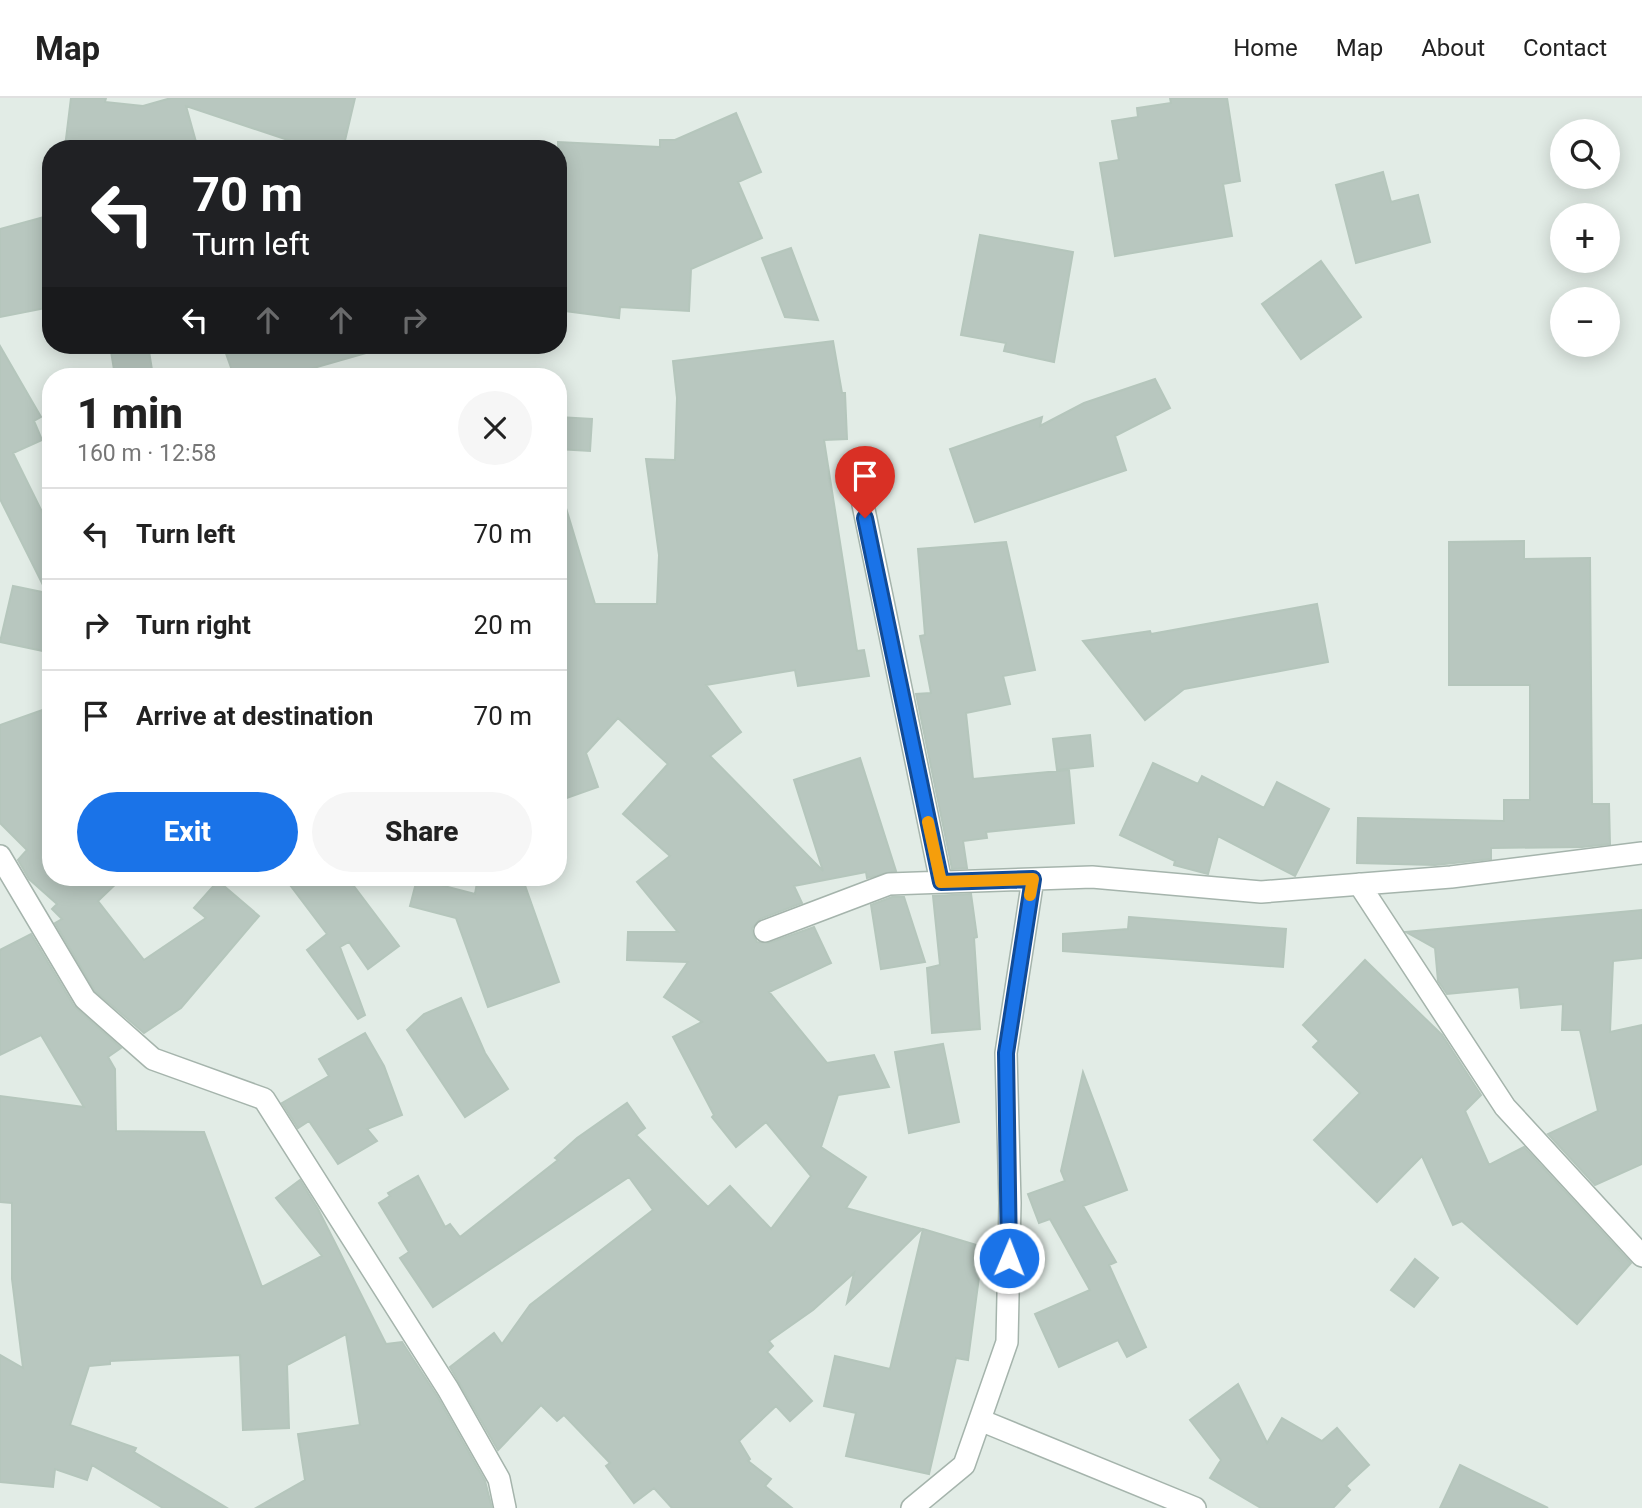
<!DOCTYPE html>
<html lang="en">
<head>
<meta charset="utf-8">
<style>
	:root { --surface:#fff; --page:#f6f6f6; --text:#222; --muted:#767676; --line:#e0e0e0; --accent:#1a73e8 }
	body { margin:0; font-family:Roboto,sans-serif; background:var(--page); color:var(--text); height:100vh; display:flex; flex-direction:column; font-size:26px; white-space:nowrap }
	* { box-sizing:border-box; margin:0 }
	p { font-size:23px; color:var(--muted) }
	.icon { flex:none; width:38px; height:38px; fill:none; stroke:currentColor; stroke-width:2; stroke-linecap:round; stroke-linejoin:round }
	.map { position:relative; flex:1; overflow:hidden }
	.details { position:absolute; left:42px; top:270px; width:525px; height:518px; display:flex; flex-direction:column; background:var(--surface); border-radius:28px; box-shadow:0 4px 18px #0003 }
	.details>* { flex:none }
	.hud { position:absolute; left:42px; top:42px; width:525px; height:214px; border-radius:28px; box-shadow:0 4px 18px #0003; background:#202124; color:#fff; overflow:hidden }
	.buttons { position:absolute; left:1550px; top:21px; display:grid; gap:14px }
	.buttons a { display:grid; place-items:center; width:70px; height:70px; border-radius:50%; background:var(--surface); box-shadow:0 4px 18px #0003; font-size:35px }
	.pin { position:absolute; display:grid; place-items:center; width:60px; height:60px; color:#fff; margin:-72px -30px; border-radius:50% 50% 50% 0; rotate:-45deg; box-shadow:0 0 7px #0007 }
	.pin .icon { rotate:45deg }
	.me { position:absolute; width:77px; margin:-38px; rotate:1deg; stroke-linejoin:round; filter:drop-shadow(0 0 5px #0008) }
	.turn { display:flex; align-items:center; gap:24px; height:147px; padding:0 35px; font-size:32px }
	.turn .icon { width:91px; height:91px; stroke-width:2.5 }
	.turn b { display:block; font-size:49px; line-height:60px }
	.lanes { display:flex; align-items:center; height:66px; padding:0 35px; background:#0003; justify-content:center; gap:35px; direction:ltr }
	.lanes .off { opacity:.35 }
	.round { display:grid; place-items:center; flex:none; width:74px; height:74px; border-radius:37px; background:var(--page) }
	.overview { display:flex; align-items:center; justify-content:space-between; height:119px; padding:0 35px }
	h1 { font-size:42px; font-weight:800; line-height:52px }
	.cta { display:flex; gap:14px; margin-top:auto; padding:14px 35px }
	.cta a { flex:1; height:80px; border-radius:42px; background:var(--accent); color:#fff; font-size:28px; font-weight:800; line-height:80px; text-align:center }
	.cta a+a { background:var(--page); color:var(--text) }
	ul { padding:0; list-style:none }
	li { display:flex; align-items:center; gap:21px; height:91px; padding:0 35px; border-top:2px solid var(--line) }
	li div { flex:1 }
	li b { display:block; font-size:26px }
	li em { font-style:normal }
	header { display:flex; align-items:center; gap:42px; box-sizing:border-box; height:98px; padding:0 35px; background:var(--surface); border-bottom:2px solid var(--line) }
	header strong { font-size:33px }
	nav { display:flex; gap:38px; margin-inline-start:auto; font-size:24px }
	.map>svg:first-child { display:block }
</style>
</head>
<body>
<header>
<strong>Map</strong>
<nav><a>Home</a><a>Map</a><a>About</a><a>Contact</a></nav>
</header>
<div class="map">
<svg width="1642" height="1410" viewBox="0 0 1642 1410">
	<rect width="100%" height="100%" fill="#e2ece6"/>
	<!-- building -->
	<path fill="#b8c7bf" stroke="#b5c6bc" stroke-width="2" d="M71,0h35l-1,4 38,4 28,-8h184l-12,51h-28l-129,-43 12,43 -133,-2z
		M1170,0h57l13,83 -17,3 9,52 -117,20 -15,-93 19,-3 -7,-39 26,-4 -1,-9 34,-5z
		M736,15l25,59 -23,10 24,56 -71,31 -2,42 -69,-4 -1,11 -61,-8v-168l102,5v-7h15z
		M1383,74l8,30 27,-7 12,47 -74,21 -20,-78z
		M51,117v92l-51,10v-88z
		M980,137l93,17 -19,110 -50,-11 2,-8 -45,-8z
		M791,150l27,72 -33,-3 -23,-59z
		M1321,163l40,56 -60,42 -39,-55z
		M833,243l9,52h3l2,46 -23,1 33,211 7,-1 5,26 -71,10 -3,-16 -89,15 35,47 -31,24 113,115 -29,-91 66,-22 36,113 -29,7 -1,-6 -72,14 8,17 -42,16 -8,9 1,7 4,7 12,1 45,-16 17,36 -62,29 58,71 47,-8 15,32 -51,8 -17,52 45,30 -20,31 76,21 -75,74 7,-30 -41,37 -44,31 4,5 -6,6 45,49 -22,20 -14,-15 -37,35 11,18 -2,2 23,18 -6,7 27,22h-120l-18,-20 -20,15 -28,-37 4,-3 -46,-48 -7,6 -16,-16 -43,45 -48,-83 44,-34 8,11 28,-39 123,-95 -24,-33 -196,130 -33,-49 9,-6 -30,-49 11,-7 -2,-3 30,-17 27,51 5,-3 10,13 98,-77 -3,-2 22,-20 50,-35 18,25 -9,7 72,72 22,-21 41,43 40,-53 -45,-54 -30,25 -24,-30 2,-2 -41,-78 29,-15 -38,-25 24,-35 -61,-2 1,-28h50l-41,-50 33,-26 -47,-42 45,-50 -50,-46 -32,35 12,34 -40,14v-116l7,-13 -7,-34v-129l8,-1 29,96h62l2,-49 -13,-96 29,1 2,-62 -4,-37z
		M110,247h38l5,31h-38z
		M223,247h142l1,8 -63,18 2,5h-71z
		M0,248l41,71 -7,4 8,19 -29,13 38,77v87l-8,34 -43,-9 13,-56 34,7 -47,-94z
		M1155,281l15,29 -55,28 11,34 -151,52 -25,-73 92,-32 -2,9 44,-23z
		M558,319l34,2 -2,32 -32,-2z
		M1524,443v18l66,-1 2,246h17l1,40 -28,3 -91,1v11l-56,6 -78,-2 1,-45 146,3v-21h26v-115h-81v-143z
		M1006,444l29,128 -32,6 7,28 -44,9 7,66 96,-9 5,53 -88,9 1,6 -24,3 4,27 -15,1 -36,-175 15,-1 -11,-57 5,-1 -7,-86z
		M1317,506l11,58 -144,27 -39,31 -62,-79 67,-10 1,3z
		M51,609v170h72l-25,24 46,59 62,-42 -12,-10 24,-27 41,35 -78,92 -37,25 -49,-42 -40,-68 7,-4 -10,-10 5,-5 -28,-25 -11,-19 9,-10 -27,-27v-98z
		M1090,637l3,31 -36,4 -4,-31z
		M1153,665l45,21 4,-8 62,32 13,-26 52,27 -34,67 -77,-40 -10,38 -34,-9 1,-4 -55,-26z
		M284,779h63l52,69 -31,23 -19,-27 -9,5 25,68 -7,4 -51,-69 20,-16z
		M478,779h44l37,105 -71,25 -32,-89 -46,-12 7,-27 58,15z
		M971,796l6,43 -3,1 6,91 -48,4 -5,-65 13,-3 -7,-69z
		M892,799h12l21,65 -44,7 -10,-64z
		M1642,812v48l-29,3 -3,71 32,-7v139l-47,21 -47,-51 50,-23 -18,-81h-18l1,-26 -42,4 -2,-21 -72,7 -9,-13 -3,-33 -29,-16z
		M1129,819l157,12 -3,38 -220,-16v-17l65,-5z
		M31,836l43,72 47,42 -13,9 7,12 1,62 88,1 58,155 60,-31 -46,-58 24,-18 18,29 68,135 16,-2 35,54 48,85 7,27h-236l49,-28 -7,-46 62,-9 -14,-91 -59,31 2,63 -46,2 -3,-75 -130,6v3l-21,2 -19,59 66,23 -2,4 93,56h-64l-71,-43 -5,15 -32,-11 -2,18 -53,-5v-127l23,13 -11,-89v-76l-12,-1v-106l84,11 -43,-72 -41,20v-105z
		M1365,862l77,75 39,60 -16,16 24,54 35,-18 107,116 -54,61 -115,-103 -9,4 -31,-69 -45,46 -63,-62 46,-47 -47,-46 6,-6 -16,-16z
		M461,900l24,55 23,36 -43,28 -58,-87 17,-16z
		M365,935l19,33 18,49 -35,14 10,12 -39,23 -29,-43 -11,7 -16,-25 47,-27 -10,-17z
		M943,946l16,78 -50,11 -14,-81z
		M1083,974l44,118 -44,16 33,56 -7,3 37,82 -19,10 -9,-17 -59,27 -24,-53 55,-24 -40,-71 -11,4 -11,-29 37,-13 -4,-10z
		M923,1131l60,18 -15,113 -12,-2 -27,116 -83,-18 10,-43 -32,-7 11,-50 55,13z
		M1415,1161l23,19 -24,29 -23,-17z
		M1238,1286l29,59 15,-25 40,23 15,-13 32,37 -23,21 4,4 -17,18h-72l-51,-30 11,-18 -31,-40z
		M1460,1367l88,43h-108z"/>
	<g fill="none" stroke-linecap="round" stroke-linejoin="round">
		<!-- minor casing -->
		<g stroke="#a5b4ac" stroke-width="24">
			<path id="minor" d="M855,368l86,416
				M0,758l85,143 68,60 111,40 184,290 51,90 6,29
				M1359,786l146,223 137,149
				M765,833l124,-47 203,-7 169,15 190,-15 191,-24
				M980,1322l215,88
				M912,1410l52,-43 43,-123 3,-139 -4,-150 27,-174"/>
		</g>
		<!-- minor -->
		<use href="#minor" stroke="#fff" stroke-width="21"/>
	</g>
	<g fill="none" stroke-linecap="round" stroke-linejoin="round">
		<!-- route casing -->
		<g stroke="#114b97" stroke-width="18">
			<path id="route" d="M865,420l76,364 92,-3 -27,174 3,205"/>
		</g>
		<!-- route -->
		<use href="#route" stroke="#1a73e8" stroke-width="12"/>
		<!-- slow -->
		<path stroke="#f59e0b" stroke-width="12" d="M928,724l13,60 92,-3 -3,16"/>
	</g>
</svg>
<div class="buttons">
<a><svg class="icon" aria-label="search" viewBox="0 0 24 24"><circle cx="10" cy="10" r="6"/><path d="M15 15l6 6"/></svg></a>
<a>+</a>
<a>−</a>
</div>
<div class="pin" style="left:865px;top:420px;background:#d93025"><svg class="icon" aria-label="arrive" viewBox="0 0 24 24"><path d="M6 21V4h12l-3 4 3 4H6"/></svg></div>
<svg class="me" style="left:1009px;top:1160px" viewBox="-20 -20 40 40"><circle r="17" fill="#1a73e8" stroke="#fff" stroke-width="3"/><path d="M0-11L8 9 0 5-8 9z" fill="#fff"/></svg>
<div class="hud">
<div class="turn"><svg class="icon" aria-label="left" viewBox="0 0 24 24"><path d="M17 20v-9H6M10 6l-5 5 5 5"/></svg><div><b>70 m</b>Turn left</div></div>
<div class="lanes"><svg class="icon" aria-label="left" viewBox="0 0 24 24"><path d="M17 20v-9H6M10 6l-5 5 5 5"/></svg><svg class="icon off" aria-label="ahead" viewBox="0 0 24 24"><path d="M12 20V5M6 11l6-6 6 6"/></svg><svg class="icon off" aria-label="ahead" viewBox="0 0 24 24"><path d="M12 20V5M6 11l6-6 6 6"/></svg><svg class="icon off" aria-label="right" viewBox="0 0 24 24"><path d="M7 20v-9h11M14 6l5 5-5 5"/></svg></div>
</div>
<section class="details">
<div class="overview"><div><h1>1 min</h1><p>160 m · 12:58</p></div><a class="round"><svg class="icon" aria-label="close" viewBox="0 0 24 24"><path d="M6 6l12 12M18 6L6 18"/></svg></a></div>
<ul>
<li><svg class="icon" aria-label="left" viewBox="0 0 24 24"><path d="M17 20v-9H6M10 6l-5 5 5 5"/></svg><div><b>Turn left</b></div><em>70 m</em></li>
<li><svg class="icon" aria-label="right" viewBox="0 0 24 24"><path d="M7 20v-9h11M14 6l5 5-5 5"/></svg><div><b>Turn right</b></div><em>20 m</em></li>
<li><svg class="icon" aria-label="arrive" viewBox="0 0 24 24"><path d="M6 21V4h12l-3 4 3 4H6"/></svg><div><b>Arrive at destination</b></div><em>70 m</em></li>
</ul>
<div class="cta"><a>Exit</a><a>Share</a></div>
</section>
</div>
</body>
</html>
